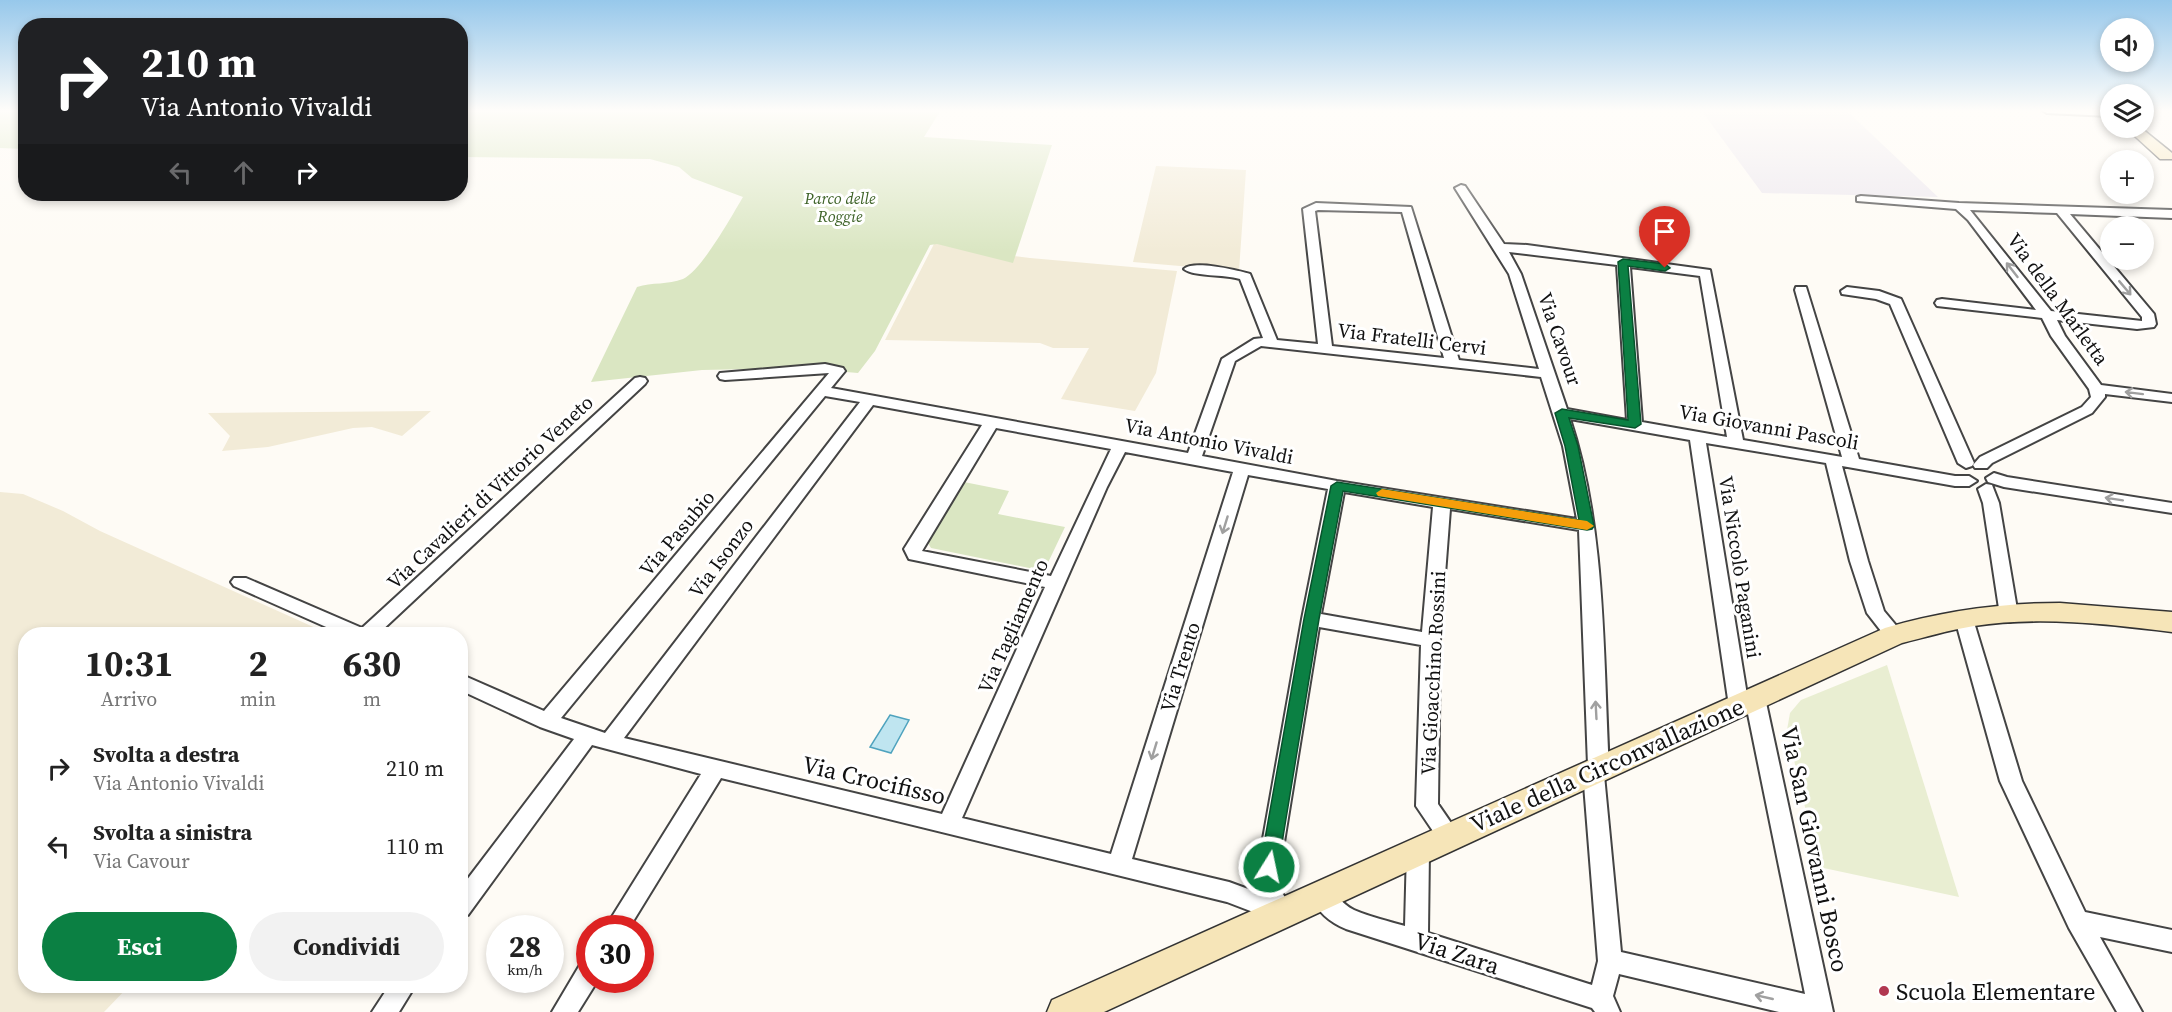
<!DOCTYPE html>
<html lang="it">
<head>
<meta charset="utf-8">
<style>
	:root { --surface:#fff; --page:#f2f2f2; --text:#222; --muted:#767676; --accent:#0b8043 }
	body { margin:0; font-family:"Source Serif 4",serif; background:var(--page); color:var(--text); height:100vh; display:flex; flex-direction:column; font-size:22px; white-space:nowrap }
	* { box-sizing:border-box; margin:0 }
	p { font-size:20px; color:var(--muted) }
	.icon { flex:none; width:33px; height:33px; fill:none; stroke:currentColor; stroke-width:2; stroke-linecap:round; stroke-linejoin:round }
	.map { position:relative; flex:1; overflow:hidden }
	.drawer { position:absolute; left:18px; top:627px; width:450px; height:366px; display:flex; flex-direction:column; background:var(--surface); border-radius:24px; box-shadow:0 3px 9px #0003 }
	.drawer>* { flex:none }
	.guide { position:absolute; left:18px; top:18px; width:450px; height:183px; border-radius:24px; box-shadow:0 3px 9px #0003; background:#202124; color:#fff; overflow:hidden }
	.controls { position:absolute; left:2100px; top:18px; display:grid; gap:12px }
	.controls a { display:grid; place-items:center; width:54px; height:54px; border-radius:50%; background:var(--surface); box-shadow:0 3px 9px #0003; font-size:30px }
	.speed { position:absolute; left:486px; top:915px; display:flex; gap:12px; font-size:30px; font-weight:700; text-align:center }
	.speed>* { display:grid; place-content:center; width:78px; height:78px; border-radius:50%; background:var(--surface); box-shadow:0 3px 9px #0003; line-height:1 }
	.speed small { font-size:15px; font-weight:400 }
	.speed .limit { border:9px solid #d22; background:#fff; color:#111 }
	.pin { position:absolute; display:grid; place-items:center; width:51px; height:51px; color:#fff; margin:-62px -26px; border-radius:50% 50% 50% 0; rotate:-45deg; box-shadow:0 0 6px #0007 }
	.pin .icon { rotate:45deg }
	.me { position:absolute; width:66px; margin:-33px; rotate:10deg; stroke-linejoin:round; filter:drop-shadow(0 0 4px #0008) }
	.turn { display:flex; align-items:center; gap:21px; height:126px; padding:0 24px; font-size:27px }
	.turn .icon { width:78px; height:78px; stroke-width:2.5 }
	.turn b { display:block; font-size:42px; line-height:51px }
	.lanes { display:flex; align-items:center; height:57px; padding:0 24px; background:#0003; justify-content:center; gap:30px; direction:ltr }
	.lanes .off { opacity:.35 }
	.eta { display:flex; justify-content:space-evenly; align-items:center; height:102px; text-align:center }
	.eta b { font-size:36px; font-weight:700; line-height:42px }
	.button { display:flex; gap:12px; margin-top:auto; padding:12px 24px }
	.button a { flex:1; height:69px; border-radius:36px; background:var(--accent); color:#fff; font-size:24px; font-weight:700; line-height:69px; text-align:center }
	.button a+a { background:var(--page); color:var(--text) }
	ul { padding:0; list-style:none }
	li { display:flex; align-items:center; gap:18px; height:78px; padding:0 24px }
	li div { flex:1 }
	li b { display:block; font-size:22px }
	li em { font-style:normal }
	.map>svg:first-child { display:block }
</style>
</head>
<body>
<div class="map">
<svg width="2172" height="1012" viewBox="0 0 2172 1012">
	<rect width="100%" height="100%" fill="#fefbf5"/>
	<!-- industrial -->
	<path fill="#ece7ee" d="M1701,110h145l92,87 -176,-4z"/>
	<!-- farmland -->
	<path fill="#f2ebd7" d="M1156,166l90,4 -7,101 -106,-9z
		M936,240l53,13 41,5 147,13 -21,102 -21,38 -74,-12 28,-51h-36l-13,-5 -155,-3z
		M431,411l-29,25 -30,-9 -19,1 -85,19 -46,4 8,-15 -22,-23z
		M0,492l23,2 40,17 37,20 229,103h-303v352h103l-25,26h-104z"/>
	<!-- green -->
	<path fill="#dae6c2" d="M0,110h25v39l-25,-1z
		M461,110h480l-17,27 128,8 -39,118 -76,-19 -7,1 -55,106 -17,22 -58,-5 -98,2 -111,12 46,-95c15,-5 31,-2 46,-8 19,-9 48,-62 60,-82l-51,-19 -13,-11 -29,-8 -189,-2z
		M964,482l45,9 -11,23 67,13 -21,44 -113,-23 -3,-5z"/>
	<!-- pitch -->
	<path fill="#e9eed2" d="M1887,665l72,232 -140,-30 -32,-137 3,-17 11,-13z"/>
	<!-- water -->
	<path fill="#bfe5f0" stroke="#4fa3be" stroke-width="1.5" d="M890,715l19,5 -18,33 -21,-6z"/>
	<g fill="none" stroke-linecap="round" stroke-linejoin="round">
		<!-- street casing -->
		<g stroke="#444" stroke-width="4">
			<path id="street" d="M2042,110h68v6l-63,-3z
				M1461,185l4,1 39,58 23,1 183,25 33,170 99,17 -47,-167 1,-3h10l53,172 96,17h14l8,5 -8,5h-14l-113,-20 26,95 16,50 20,24 -2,5 -7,2 -7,-2 -21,-27 -17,-52 -24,-98 -120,-20 41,252 8,-5 7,3 3,5 68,314h-54l-160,-38 -6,22 7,16h-25l-3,-4 -246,-79c-17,-7 -29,-18 -36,-34l3,-7 8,-3c13,5 20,19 33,25 16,7 34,11 51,16l2,-76 3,-7 8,-3 8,3 3,7 -1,83 164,52 6,-24 -15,-189 5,-7 -9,-235 -129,-21 -10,131 -2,164 22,32 -3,7 -8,2 -8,-2 -25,-37 5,-161 -102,-18 -39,240v22l14,24 -4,7 -8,3 -55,-21 -506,-124 -92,150h-24l96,-154 -109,-29 -124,170 -8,3v-29l114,-150 -34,-12 -80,-37v-16l84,37 285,-338 -104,7 -5,-1 -2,-3 2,-3 105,-9 18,4 2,3 -14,17 357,65 34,-94 32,-20 9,-1 -23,-59c-16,-5 -46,-2 -56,-10 10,-9 52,1 66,5l27,66 41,4 -15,-135 13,-6 95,4 48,153 80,9 -30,-95 -54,-86zM1318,210l84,2 42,146 -112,-12 -17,-135zM1509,252l108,13 10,155 -60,-11 -46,-135zM1630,267l70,9 27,161 -85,-15zM1261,346l280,31 22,69 14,73 -240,-38 -135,-25 33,-95zM825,396l35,6 -255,331 -44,-15zM873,405l109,20 -78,124 5,10 136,28 -103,227 -318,-76zM1570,419l120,21 39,266 3,5 7,3 8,-5 58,285 -184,-42 -17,-177 5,-7c-6,-114 -3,-240 -39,-349zM996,428l115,21 -60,127 -129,-25zM1125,452l108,20 -122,382 -149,-36 145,-331zM1248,475l80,14 -26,130 -44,248 1,26 -30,-11 -97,-23zM1344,492l89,15 -11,125 -101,-18z
				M1861,196l98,7 213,7v8l-102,-4 84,100 2,10 -2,3 -17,2 -80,-9 8,16 36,49 71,9v8l-67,-8v3l-13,16 -100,50 -5,5h-12l-2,-3 7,-8 102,-50 9,-10 -2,-8 -38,-53 -9,-18 -105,-12 -2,-3 2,-3 5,-1 94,11 -68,-90 -12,-11 -99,-8v-4zM1970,210l87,3 85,104v4l-91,-10z
				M1847,287l32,4 22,8 73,164 -2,3 -6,2 -8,-5 -68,-159 -14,-5 -34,-5 -1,-3z
				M640,377l5,1 2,3 -2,3 -267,250h-36l-108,-48 -3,-4 3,-4h12l116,50 273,-250z
				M1994,473l13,4 165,26v10l-168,-26 -16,-5 -2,-4z
				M1986,484l6,1 7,18 19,112 -3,5 -6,2 -6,-2 -3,-5 -17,-112 -5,-14z
				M1964,612l6,2 3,5 49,162 63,131 87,18v22l-72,-15 42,75h-25l-48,-84 -69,-147 -45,-162 3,-5z
				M590,960v20h8l-20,32h-26l29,-49z
				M389,986h26l-16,26h-27z"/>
		</g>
		<!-- secondary casing -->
		<g stroke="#333" stroke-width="3">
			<path id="secondary" d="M2126,128h15l31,25v6h-12z
				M2060,603l112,9v20c-65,-8 -133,-16 -198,-6 -25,4 -48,11 -72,17l-798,369h-57l5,-12 833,-372c58,-17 115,-25 175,-25z"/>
		</g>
		<!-- street -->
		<use href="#street" fill="#fff" fill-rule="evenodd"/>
		<!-- secondary -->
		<use href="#secondary" fill="#f6e5b8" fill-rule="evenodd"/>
	</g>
	<!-- one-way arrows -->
	<defs><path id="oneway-shaft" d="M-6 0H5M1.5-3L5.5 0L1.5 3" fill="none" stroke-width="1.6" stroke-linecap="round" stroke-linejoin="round" transform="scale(1.5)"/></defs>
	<g stroke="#a0a0a0">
		<use href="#oneway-shaft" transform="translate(2012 270) rotate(-128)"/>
		<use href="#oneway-shaft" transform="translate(2125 288) rotate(50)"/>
		<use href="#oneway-shaft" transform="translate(2134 393) rotate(-173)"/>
		<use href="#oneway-shaft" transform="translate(2114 499) rotate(-171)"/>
		<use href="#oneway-shaft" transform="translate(1225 525) rotate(107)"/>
		<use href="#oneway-shaft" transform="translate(1596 710) rotate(-93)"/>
		<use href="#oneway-shaft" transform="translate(1154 751) rotate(107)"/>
		<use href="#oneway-shaft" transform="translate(1764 997) rotate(-167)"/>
	</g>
	<!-- sky -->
	<linearGradient id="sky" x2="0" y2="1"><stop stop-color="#97c8eb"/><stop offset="0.44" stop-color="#fffdfa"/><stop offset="1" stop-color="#fffdfa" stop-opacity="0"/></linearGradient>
	<rect width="2172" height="252" fill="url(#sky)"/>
	<!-- route -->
	<path fill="#0b8043" stroke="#07532c" stroke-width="1.5" d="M1623,259l42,5 5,4 -5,3 -37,-5 13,158 -6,4 -66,-10 9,28 16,80 -2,3 -5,1 -244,-39 -24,128 -41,248 -2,6 -7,2 -6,-2 -3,-6 44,-248 27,-133 6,-4 242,38 -14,-74 -10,-33 7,-4 66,11 -10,-158z"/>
	<!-- slow -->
	<path fill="#f59e0b" d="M1382,489l205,32 7,5 -7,4 -209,-34 -2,-3z"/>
	<!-- markers -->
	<circle fill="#b13851" stroke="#fff" stroke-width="2" cx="1884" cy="991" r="6"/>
	<g text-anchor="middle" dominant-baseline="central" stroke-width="6" stroke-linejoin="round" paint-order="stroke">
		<!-- far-park labels -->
		<g font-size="16" font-style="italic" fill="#3d6227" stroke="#fff">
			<text x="840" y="198">Parco delle<tspan x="840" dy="18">Roggie</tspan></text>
		</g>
		<!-- street labels -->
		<g font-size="20" fill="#111" stroke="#fff">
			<text transform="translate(2058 299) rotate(54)">Via della Marletta</text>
			<text transform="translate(1412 339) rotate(7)">Via Fratelli Cervi</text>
			<text transform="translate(1560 339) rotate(71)">Via Cavour</text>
			<text transform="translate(1769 427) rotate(10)">Via Giovanni Pascoli</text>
			<text transform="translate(1209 441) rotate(11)">Via Antonio Vivaldi</text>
			<text transform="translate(490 492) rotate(-43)">Via Cavalieri di Vittorio Veneto</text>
			<text transform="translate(677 533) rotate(-50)">Via Pasubio</text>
			<text transform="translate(721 558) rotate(-53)">Via Isonzo</text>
			<text transform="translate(1740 567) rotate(81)">Via Niccolò Paganini</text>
			<text transform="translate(1013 626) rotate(-66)">Via Tagliamento</text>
			<text transform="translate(1180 667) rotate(-73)">Via Trento</text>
			<text transform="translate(1433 673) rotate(-87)">Via Gioacchino Rossini</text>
		</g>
		<!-- near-street labels -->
		<g font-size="24" fill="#111" stroke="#fff">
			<text transform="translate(1607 765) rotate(-24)">Viale della Circonvallazione</text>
			<text transform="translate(874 780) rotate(13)">Via Crocifisso</text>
			<text transform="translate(1815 849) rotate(78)">Via San Giovanni Bosco</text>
			<text transform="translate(1457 953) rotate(18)">Via Zara</text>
		</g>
		<!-- near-poi labels -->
		<g font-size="24" fill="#111" stroke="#fff" text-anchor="start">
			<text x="1896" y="991">Scuola Elementare</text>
		</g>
	</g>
</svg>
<div class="controls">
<a><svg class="icon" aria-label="sound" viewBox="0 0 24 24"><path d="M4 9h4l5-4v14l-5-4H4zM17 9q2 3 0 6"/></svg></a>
<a><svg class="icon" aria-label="layers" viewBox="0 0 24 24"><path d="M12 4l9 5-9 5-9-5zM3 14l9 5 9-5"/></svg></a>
<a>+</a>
<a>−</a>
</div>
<div class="speed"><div>28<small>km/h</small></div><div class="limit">30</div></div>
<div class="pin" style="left:1665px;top:268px;background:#d93025"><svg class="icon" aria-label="arrive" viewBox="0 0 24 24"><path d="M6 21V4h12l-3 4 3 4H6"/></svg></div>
<svg class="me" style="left:1269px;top:867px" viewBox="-20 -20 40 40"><circle r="17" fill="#0b8043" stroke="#fff" stroke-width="3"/><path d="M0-11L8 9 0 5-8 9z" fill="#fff"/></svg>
<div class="guide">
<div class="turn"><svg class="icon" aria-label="right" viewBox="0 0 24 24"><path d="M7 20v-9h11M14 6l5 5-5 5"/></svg><div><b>210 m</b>Via Antonio Vivaldi</div></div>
<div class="lanes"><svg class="icon off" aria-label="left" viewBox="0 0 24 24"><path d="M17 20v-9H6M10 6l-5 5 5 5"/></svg><svg class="icon off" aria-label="ahead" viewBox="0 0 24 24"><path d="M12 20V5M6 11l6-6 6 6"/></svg><svg class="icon" aria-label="right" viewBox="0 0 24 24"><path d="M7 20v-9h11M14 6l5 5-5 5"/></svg></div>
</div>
<section class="drawer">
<div class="eta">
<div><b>10:31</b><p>Arrivo</p></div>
<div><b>2</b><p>min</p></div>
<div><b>630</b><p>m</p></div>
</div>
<ul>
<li><svg class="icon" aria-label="right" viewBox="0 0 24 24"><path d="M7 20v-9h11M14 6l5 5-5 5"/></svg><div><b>Svolta a destra</b><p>Via Antonio Vivaldi</p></div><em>210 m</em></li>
<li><svg class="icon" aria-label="left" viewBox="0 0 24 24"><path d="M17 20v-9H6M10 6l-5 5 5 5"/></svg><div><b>Svolta a sinistra</b><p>Via Cavour</p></div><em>110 m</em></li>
</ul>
<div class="button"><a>Esci</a><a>Condividi</a></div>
</section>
</div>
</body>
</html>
